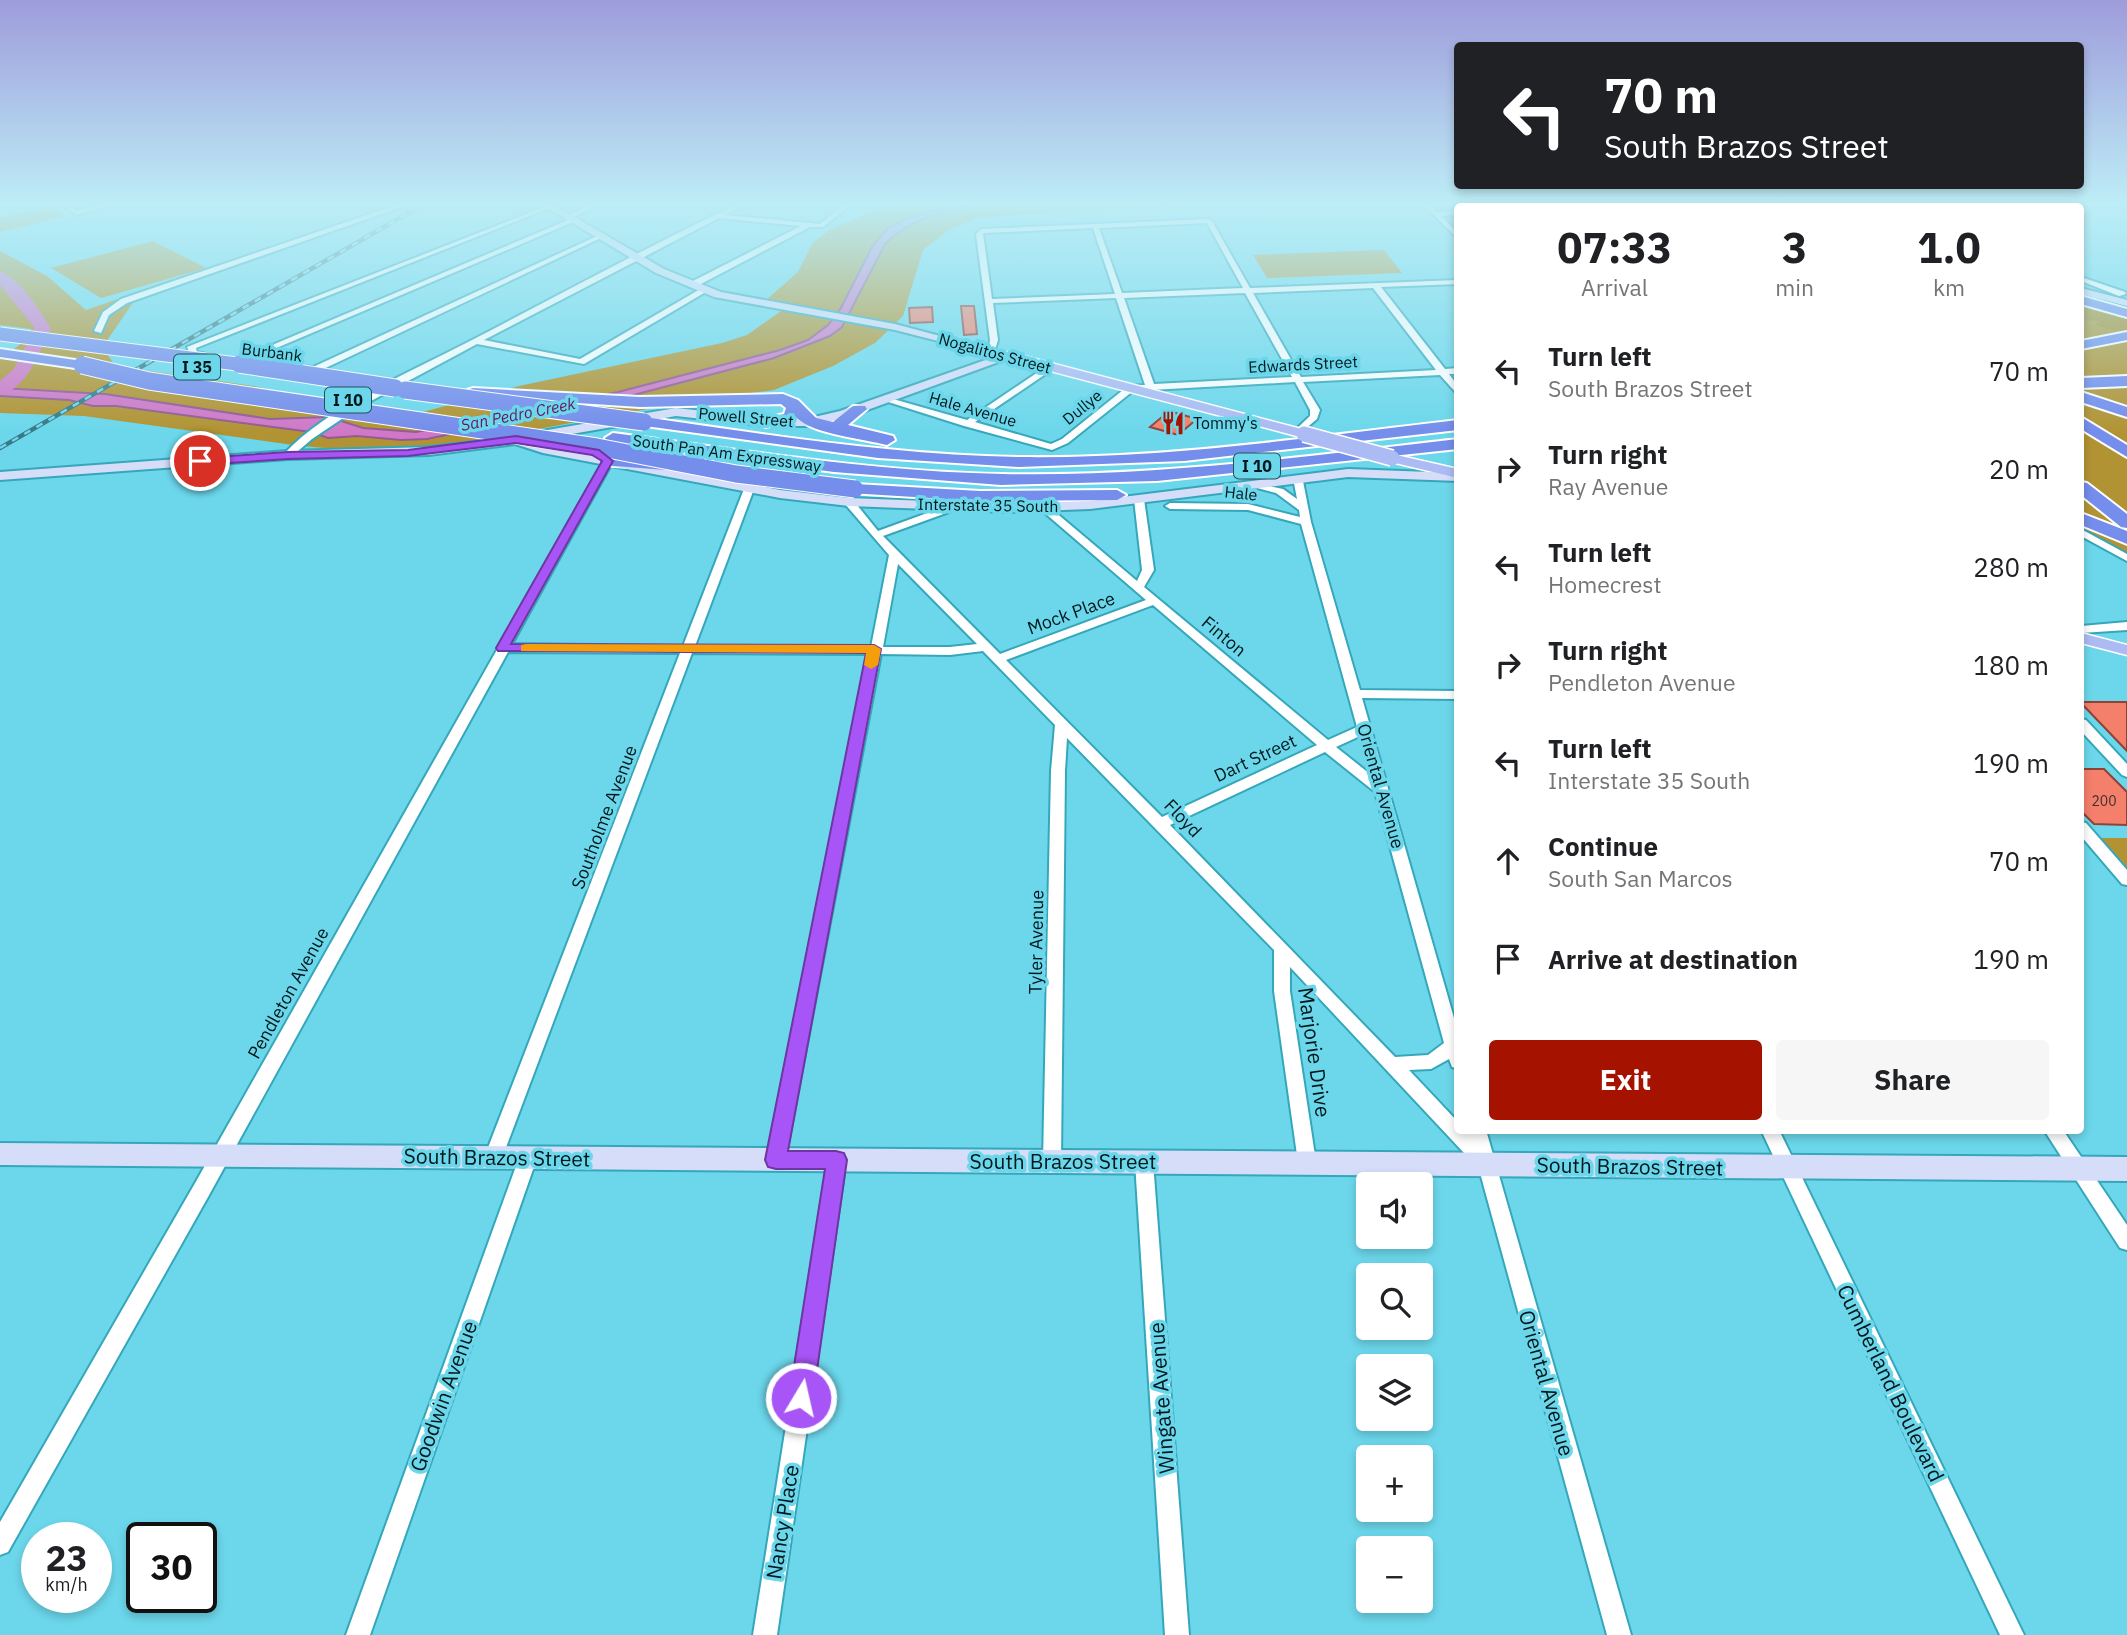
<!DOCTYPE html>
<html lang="en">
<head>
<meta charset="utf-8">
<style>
	:root { --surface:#fff; --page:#f6f6f6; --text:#202124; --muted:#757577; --accent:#a51200 }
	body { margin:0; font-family:"IBM Plex Sans",sans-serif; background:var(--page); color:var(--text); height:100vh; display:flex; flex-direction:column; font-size:26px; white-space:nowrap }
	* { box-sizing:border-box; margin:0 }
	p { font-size:23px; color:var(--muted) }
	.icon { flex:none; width:38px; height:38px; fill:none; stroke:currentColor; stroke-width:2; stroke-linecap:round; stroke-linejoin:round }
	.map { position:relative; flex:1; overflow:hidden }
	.drawer { position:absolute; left:1454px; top:203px; width:630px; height:931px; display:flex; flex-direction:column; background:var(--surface); border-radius:7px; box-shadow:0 4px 10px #0003 }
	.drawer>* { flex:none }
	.guide { position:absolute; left:1454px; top:42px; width:630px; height:147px; border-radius:7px; box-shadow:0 4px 10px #0003; background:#202124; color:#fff; overflow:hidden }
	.buttons { position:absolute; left:1356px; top:1172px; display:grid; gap:14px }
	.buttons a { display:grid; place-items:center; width:77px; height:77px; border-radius:7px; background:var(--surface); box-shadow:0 4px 10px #0003; font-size:35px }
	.speed { position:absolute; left:21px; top:1522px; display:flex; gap:14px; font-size:35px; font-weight:700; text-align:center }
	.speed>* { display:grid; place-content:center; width:91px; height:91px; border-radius:50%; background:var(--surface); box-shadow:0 4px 10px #0003; line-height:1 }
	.speed small { font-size:18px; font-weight:400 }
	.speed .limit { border:4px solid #111; border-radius:10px; background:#fff; color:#111 }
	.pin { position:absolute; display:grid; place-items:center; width:60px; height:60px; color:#fff; margin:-30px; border:4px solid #fff; border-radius:50%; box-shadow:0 2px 7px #0007 }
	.me { position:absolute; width:77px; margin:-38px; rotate:9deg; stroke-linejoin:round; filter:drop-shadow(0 0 5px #0008) }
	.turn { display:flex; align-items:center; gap:24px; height:147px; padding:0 35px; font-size:32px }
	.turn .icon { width:91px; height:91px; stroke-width:2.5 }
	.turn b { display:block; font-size:49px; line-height:60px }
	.eta { display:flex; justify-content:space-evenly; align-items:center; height:119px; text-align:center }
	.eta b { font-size:42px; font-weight:800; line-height:49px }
	.button { display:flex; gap:14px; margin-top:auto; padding:14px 35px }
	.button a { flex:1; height:80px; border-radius:7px; background:var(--accent); color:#fff; font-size:28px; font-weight:800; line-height:80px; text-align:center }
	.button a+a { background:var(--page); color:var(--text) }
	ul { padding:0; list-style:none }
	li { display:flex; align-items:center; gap:21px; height:98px; padding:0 35px }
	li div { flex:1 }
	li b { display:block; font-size:26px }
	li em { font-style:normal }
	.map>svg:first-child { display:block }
</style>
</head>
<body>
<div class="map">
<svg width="2127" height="1635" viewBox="0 0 2127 1635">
	<rect width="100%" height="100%" fill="#6cd7eb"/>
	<!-- green -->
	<path fill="#b29333" d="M890,204h322l-185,10 -49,4 -28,11 -27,21 -20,66 -28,27 -42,23 -59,24 -88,12 -236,43 -68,5h-38l-51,-5 -209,-29 -84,-3v-59c17,-4 22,-10 31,-25l-31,-4v-74l47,25 39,34 55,-19 -33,48 -2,13 7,11 16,5 130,19 71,18 63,9 30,-2 96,-26 203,-43 25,-8 44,-31 -25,-4 32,-28 14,-28 17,-14z
		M53,205l11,11 -64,16v-14z
		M153,241l53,27 -105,30 -50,-30z
		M1384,250l18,23 -135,5 -14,-23z
		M2081,294l46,12v248l-15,-10 -31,-14z
		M2098,838h29v33z"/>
	<!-- forest -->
	<path fill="#a88a27" d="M2081,306l46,13v11h-15l-17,-5 6,-4 -20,-1z"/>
	<!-- water -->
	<path fill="#d078c7" stroke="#925b94" stroke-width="2" d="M954,204h25c-33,6 -70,15 -94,40l-43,83 -12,9 -56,22 -148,39 -199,42 -26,1 -44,-4 -29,2 -17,-6 -195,-26h-23l-24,-6 -69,-4v-8l105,6 165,25 59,-2 34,11 53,4 202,-40 162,-42 28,-10 20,-15 13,-17 31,-61 16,-19 16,-8z"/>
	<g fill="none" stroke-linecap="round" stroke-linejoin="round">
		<!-- river -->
		<path fill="#d078c7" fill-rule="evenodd" d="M0,272c21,6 39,39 51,56 -11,23 -23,60 -51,67v-14l14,-12 21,-41 -35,-43z"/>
	</g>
	<!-- building -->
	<path fill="#f47f6b" stroke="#8d4437" stroke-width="2" d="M961,306h13l3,28 -13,1z
		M932,307l1,15 -23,1 -1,-15z
		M1169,411l28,8 -19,16 -28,-8z
		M2081,702h46v49l-46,-48z
		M2081,769h23l23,23v33l-33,-1 -13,-13z"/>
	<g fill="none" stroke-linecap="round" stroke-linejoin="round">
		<!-- street casing -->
		<g stroke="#35a7ba" stroke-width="4">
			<path id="street" d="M63,204h7l7,7 23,-7h12l-36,11z
				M399,204h11l-283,99 -18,12 -8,18 -7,-2 9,-19 18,-13z
				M591,204h9l-30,15 3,1v2l-334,142 -7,-2 336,-142 -4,-2z
				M737,204h9l-20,11 94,9 24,-20h8l-29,23h-13l-115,60h-6v-4l112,-57 -82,-8 -235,122 96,19 122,-71 7,2 -125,74 -107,-20 -119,64 -46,31 -21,18 -8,-2c45,-49 128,-83 187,-114 89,-46 177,-94 267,-137z
				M1423,204h7l7,8 21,-1v4l-17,1 17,17v6z
				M1515,204h7l1,2h-6z
				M1616,204h65l-67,2z
				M547,206l5,1 -356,141 1,4 14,3v4l-20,-3 -4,-9z
				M1209,219l3,2 38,67 208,-8v4l-77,3 64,82 13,-1v6h-9l9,12v9l-18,-20 -137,7 17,28 -3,9 -20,17 -5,-3 18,-17v-6l-15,-28 -162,9 -65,52 -16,7 -88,-24 -82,-26 4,-3 81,23 83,-56 4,3 -1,2 -78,53 76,22 11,-5 66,-53 17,-1 -29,-87 -123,5 5,37 -4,13h-6l2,-13 -14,-106 5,-5zM1207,223l36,65 -121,5 -23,-65zM1093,228l22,66 -123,5 -9,-66zM1373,288l63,82 -135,7 -48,-84zM1245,293l47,84 -138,7 -30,-86z
				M597,236l6,1 -286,135h-16l-4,-3 4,-3 12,1z
				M2081,277l44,15 1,2 -7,2 -38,-15z
				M605,459l8,2 -101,183 171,2 61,-157 5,-3 5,3 -59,157 176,1 18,-92 -44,-51 -1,-2 5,-3 4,1 25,31 74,-27h8v4l-77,28 117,118 146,-54 -107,-92 1,-2h8l89,75 5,-11 -8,-71 5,-3 5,3 10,71 -10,17 184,153 29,-13 -56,-203 -53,-14 -78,-1 -5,-3 5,-3 78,1 52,13 -1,-7 -23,-17 -30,-8 5,-3 32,7 14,10 -4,-21 9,-2 9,46 49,168 98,1v8l-96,-1 96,334v37l-6,-2 -3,-8 -18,10 -22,1 49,52v8h8l3,4 -1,-4h18l145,505h-24l-128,-466 -189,-202v24l26,171 -3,6 -6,2 -6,-2 -3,-6 -24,-171v-41l-207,-212 -2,33 -4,390 -3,6 -6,2 -6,-2 -3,-6 8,-390 4,-46 -72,-74 -33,4 -69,-1 -96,506 -3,6 -6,2 -6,-2 -3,-6 102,-506 -177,-1 -190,505 -3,6 -6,2 -6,-2 -3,-6 196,-505 -172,-1 -300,545 -200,355 -8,3v-33l194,-337zM898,564l79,80 -27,3h-67zM1153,605l164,140 -155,72 -156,-157zM1360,736l10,38 -34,-27zM1325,752l50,40 69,251 -16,12 -33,2 -225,-232z
				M2081,529l46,25v7l-46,-25z
				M2127,622v8l-46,3v-7z
				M2081,719l5,1 41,44v13l-5,-2 -41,-44z
				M2081,822l5,1 41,47v15l-5,-1 -41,-48z
				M1761,1130h18l245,505h-24z
				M2044,1130h19l64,95v25l-7,-2z
				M528,1150l6,2 3,6 -167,477h-24l173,-477 3,-6z
				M837,1152l6,2 3,6 -69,475h-24l75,-475 3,-6z
				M1144,1154l6,2 3,6 36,473h-24l-30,-473 3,-6z"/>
		</g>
		<!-- secondary casing -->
		<g stroke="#35a7ba" stroke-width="4">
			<path id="secondary" d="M541,204h11l112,65 57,23 174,32 120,32 -167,61 -38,9h-44l-90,-10 -145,25 15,5 234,44 69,8 158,6 83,-3 258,-32 110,4v8l-110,-4 -258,32 -83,3 -158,-6 -69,-8 -237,-45 -28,-9 -86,11 -141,4 -288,21v-8l288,-21 141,-4 54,-6 193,-33 90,10h44l30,-7 157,-55 -102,-26 -181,-33 -58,-24z
				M1880,204h10l2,2h-10z
				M2081,288l46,12v6l-46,-12z
				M0,1143l2127,14v24l-2127,-16z"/>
		</g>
		<!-- primary casing -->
		<g stroke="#fff" stroke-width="3">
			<path id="primary" d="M1009,352l300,79 2,3 -7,4 -299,-79v-6z
				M1392,454l66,15v9l-71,-17 -2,-3 2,-3z
				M2081,633l46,12v10l-46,-12z"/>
		</g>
		<!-- highway casing -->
		<g stroke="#fff" stroke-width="4">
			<path id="highway" d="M1739,204h15l1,2h-14z
				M1792,204h16l1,2h-15z
				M2081,296l46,13v8l-46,-13z
				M2127,332v8l-46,9v-8z
				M0,349l82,12 7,4 -7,4 -82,-12z
				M2127,376v10l-46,2v-10z
				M473,388l167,9 143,-3 15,6 18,18 17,4 20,-16h12l2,3 -19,16 45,11 2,4 -8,5c-23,-6 -74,-11 -90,-27l-31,9 -6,-2 -2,-3 2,-3 24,-5 2,-6 -5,-4 -141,3 -173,-11 -2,-3 2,-3z
				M2081,392l46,15v10l-46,-15z
				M644,417c124,18 249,38 375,40 147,2 293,-20 439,-37v10l-274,31 -165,6 -141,-9 -240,-33 -2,-3 2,-3z
				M2081,417l46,28v12l-46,-28z
				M613,433c129,17 260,39 390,41 153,3 304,-18 455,-35v10l-301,32 -156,4 -167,-13 -227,-30 -2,-4z
				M608,456l58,4 9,5 -9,5 -64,-5 -2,-4 2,-4z
				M2081,482l6,1 40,31v14l-6,-1 -40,-32z
				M855,484l125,7 137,-1 9,5 -9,5 -137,1 -131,-8 -3,-4z
				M2081,513l46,18v13l-46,-19z"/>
		</g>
		<!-- street -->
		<use href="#street" fill="#fff" fill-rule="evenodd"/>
		<!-- secondary -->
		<use href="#secondary" fill="#d6ddf9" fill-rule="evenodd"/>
		<!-- primary -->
		<use href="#primary" fill="#acbbf3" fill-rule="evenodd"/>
		<!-- highway -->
		<use href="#highway" fill="#758deb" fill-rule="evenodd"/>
		<!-- rail casing -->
		<g stroke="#387985" stroke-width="4.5">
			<path id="rail" d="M0,448l424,-244"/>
		</g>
		<!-- rail -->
		<use href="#rail" stroke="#6cd7eb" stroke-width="2.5" stroke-dasharray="7" stroke-linecap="butt"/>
		<!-- primary-bridge casing -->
		<g stroke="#fff" stroke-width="18" stroke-linecap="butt">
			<path id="primary-bridge" d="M1304,434l88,24"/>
		</g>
		<!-- highway-bridge-far1 casing -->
		<g stroke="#fff" stroke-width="15" stroke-linecap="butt">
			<path id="highway-bridge-far1" d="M0,334l253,32
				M82,365l4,1"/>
		</g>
		<!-- highway-bridge casing -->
		<g stroke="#fff" stroke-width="19" stroke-linecap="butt">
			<path id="highway-bridge" d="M239,364l156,24
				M82,365l67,16 448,66 139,27 119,15
				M405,390l239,32"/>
		</g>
		<!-- primary-bridge -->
		<use href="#primary-bridge" stroke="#acbbf3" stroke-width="15"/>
		<!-- highway-bridge-far1 -->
		<use href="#highway-bridge-far1" stroke="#758deb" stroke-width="13"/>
		<!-- highway-bridge -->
		<use href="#highway-bridge" stroke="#758deb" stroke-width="17"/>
	</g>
	<!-- sky -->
	<linearGradient id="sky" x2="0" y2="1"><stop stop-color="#9e9cdb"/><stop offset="0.47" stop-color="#bdedf6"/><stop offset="1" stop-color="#bdedf6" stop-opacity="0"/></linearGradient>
	<rect width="2127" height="433" fill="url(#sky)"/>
	<!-- route -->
	<path fill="#a855f7" stroke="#6d37a1" stroke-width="2" d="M516,436l83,14 14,11 -102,183 363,1 7,4 -93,502h48l8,2 3,7 -34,238 -4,8 -8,3 -9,-3 -3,-8 36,-229h-49l-8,-2 -3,-7 101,-507 -368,-2 -2,-3 106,-187 -10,-6 -76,-12 -108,13 -120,3 -88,6 -5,-4 5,-3 88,-6 120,-2z"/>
	<!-- slow -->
	<path fill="#f59e0b" d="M526,644l348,1 7,4 -3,16 -7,4 -7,-4 2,-12 -345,-2v-6z"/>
	<!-- icons -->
	<defs>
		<g id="restaurant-bare" transform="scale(1.89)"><path d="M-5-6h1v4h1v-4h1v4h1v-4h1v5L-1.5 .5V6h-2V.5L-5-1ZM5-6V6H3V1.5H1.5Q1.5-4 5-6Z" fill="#a51200" stroke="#6cd7eb" stroke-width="2.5" paint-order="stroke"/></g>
	</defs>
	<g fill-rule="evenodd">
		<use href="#restaurant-bare" x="1173" y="423"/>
	</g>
	<g text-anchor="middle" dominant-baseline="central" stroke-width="7" stroke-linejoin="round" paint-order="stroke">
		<!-- number labels -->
		<g font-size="14" fill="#3e3230">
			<text x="2104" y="801">200</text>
		</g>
		<!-- far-street labels -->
		<g font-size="16" fill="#02181c" stroke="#6cd7eb">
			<text transform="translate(272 352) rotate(7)">Burbank</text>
			<text transform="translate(995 353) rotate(15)">Nogalitos Street</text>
			<text transform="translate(1303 364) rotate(-3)">Edwards Street</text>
			<text transform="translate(1082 407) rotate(-39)">Dullye</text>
			<text transform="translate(973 409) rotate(16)">Hale Avenue</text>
			<text transform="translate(746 417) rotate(5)">Powell Street</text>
			<text transform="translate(727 453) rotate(8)">South Pan Am Expressway</text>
			<text transform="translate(1241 493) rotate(6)">Hale</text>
			<text transform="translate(988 505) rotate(1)">Interstate 35 South</text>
		</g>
		<!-- shield labels -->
		<g fill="#6cd7eb" stroke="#22515a" stroke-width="2">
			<rect x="174" y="354.5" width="46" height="25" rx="5"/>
			<rect x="325" y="387.5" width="46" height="25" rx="5"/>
			<rect x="1234" y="453.5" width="46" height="25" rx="5"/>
		</g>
		<g font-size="16" font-weight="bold" fill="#02181c">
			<text x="197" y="367">I 35</text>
			<text x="348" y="400">I 10</text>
			<text x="1257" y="466">I 10</text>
		</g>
		<!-- far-water labels -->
		<g font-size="16" font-style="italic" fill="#661660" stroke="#6cd7eb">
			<text transform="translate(518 414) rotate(-11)">San Pedro Creek</text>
		</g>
		<!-- far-poi labels -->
		<g font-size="16" fill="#02181c" stroke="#6cd7eb" text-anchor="start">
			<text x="1193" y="423">Tommy's</text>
		</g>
		<!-- street labels -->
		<g font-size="18" fill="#02181c" stroke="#6cd7eb">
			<text transform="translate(1071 613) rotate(-20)">Mock Place</text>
			<text transform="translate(1224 636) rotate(40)">Finton</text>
			<text transform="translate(1255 758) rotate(-25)">Dart Street</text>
			<text transform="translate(1381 786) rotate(74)">Oriental Avenue</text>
			<text transform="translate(604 817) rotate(-69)">Southolme Avenue</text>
			<text transform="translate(1183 818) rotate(46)">Floyd</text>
			<text transform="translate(1036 942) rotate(-89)">Tyler Avenue</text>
			<text transform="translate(288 993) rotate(-61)">Pendleton Avenue</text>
		</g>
		<!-- near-street labels -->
		<g font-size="21" fill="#02181c" stroke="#6cd7eb">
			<text transform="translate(1315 1052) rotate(82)">Marjorie Drive</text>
			<text transform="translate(497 1157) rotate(1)">South Brazos Street</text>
			<text x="1063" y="1161">South Brazos Street</text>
			<text transform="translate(1630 1166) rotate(1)">South Brazos Street</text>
			<text transform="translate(1547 1383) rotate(74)">Oriental Avenue</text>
			<text transform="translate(1891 1383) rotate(64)">Cumberland Boulevard</text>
			<text transform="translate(443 1396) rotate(-70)">Goodwin Avenue</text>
			<text transform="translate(1161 1398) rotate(-94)">Wingate Avenue</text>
			<text transform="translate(782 1522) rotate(-81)">Nancy Place</text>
		</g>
	</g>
</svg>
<div class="buttons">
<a><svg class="icon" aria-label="sound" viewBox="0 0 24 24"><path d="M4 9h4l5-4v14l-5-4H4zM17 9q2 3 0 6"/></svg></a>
<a><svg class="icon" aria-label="search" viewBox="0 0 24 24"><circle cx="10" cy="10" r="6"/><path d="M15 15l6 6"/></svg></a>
<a><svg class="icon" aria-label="layers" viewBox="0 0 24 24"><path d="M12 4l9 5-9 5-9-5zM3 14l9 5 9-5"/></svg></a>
<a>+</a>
<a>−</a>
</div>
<div class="speed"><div>23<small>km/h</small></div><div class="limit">30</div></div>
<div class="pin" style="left:200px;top:461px;background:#d93025"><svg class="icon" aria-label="arrive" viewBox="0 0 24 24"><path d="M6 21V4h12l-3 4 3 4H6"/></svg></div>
<svg class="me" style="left:801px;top:1398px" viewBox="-20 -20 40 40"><circle r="17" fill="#a855f7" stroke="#fff" stroke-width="3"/><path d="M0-11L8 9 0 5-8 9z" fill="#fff"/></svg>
<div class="guide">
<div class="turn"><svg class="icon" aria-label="left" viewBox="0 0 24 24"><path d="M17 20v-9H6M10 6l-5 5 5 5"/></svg><div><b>70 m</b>South Brazos Street</div></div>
</div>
<section class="drawer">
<div class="eta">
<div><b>07:33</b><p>Arrival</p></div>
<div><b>3</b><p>min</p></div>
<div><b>1.0</b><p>km</p></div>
</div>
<ul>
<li><svg class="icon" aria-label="left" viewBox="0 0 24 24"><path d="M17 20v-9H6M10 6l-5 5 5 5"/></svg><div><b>Turn left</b><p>South Brazos Street</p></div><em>70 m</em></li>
<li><svg class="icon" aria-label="right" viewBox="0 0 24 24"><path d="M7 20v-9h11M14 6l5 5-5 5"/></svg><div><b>Turn right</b><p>Ray Avenue</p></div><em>20 m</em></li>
<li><svg class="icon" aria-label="left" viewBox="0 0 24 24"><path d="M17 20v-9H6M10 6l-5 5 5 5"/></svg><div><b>Turn left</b><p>Homecrest</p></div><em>280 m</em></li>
<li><svg class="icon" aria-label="right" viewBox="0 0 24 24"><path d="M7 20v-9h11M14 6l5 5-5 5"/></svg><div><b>Turn right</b><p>Pendleton Avenue</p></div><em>180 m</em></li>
<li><svg class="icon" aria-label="left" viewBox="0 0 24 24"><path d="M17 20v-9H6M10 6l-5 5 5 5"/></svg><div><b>Turn left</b><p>Interstate 35 South</p></div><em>190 m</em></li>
<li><svg class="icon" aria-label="ahead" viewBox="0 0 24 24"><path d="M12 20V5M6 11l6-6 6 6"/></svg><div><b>Continue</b><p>South San Marcos</p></div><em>70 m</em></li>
<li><svg class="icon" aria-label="arrive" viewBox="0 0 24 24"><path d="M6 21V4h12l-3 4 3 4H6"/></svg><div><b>Arrive at destination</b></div><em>190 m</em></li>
</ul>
<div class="button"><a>Exit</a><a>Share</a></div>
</section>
</div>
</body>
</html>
